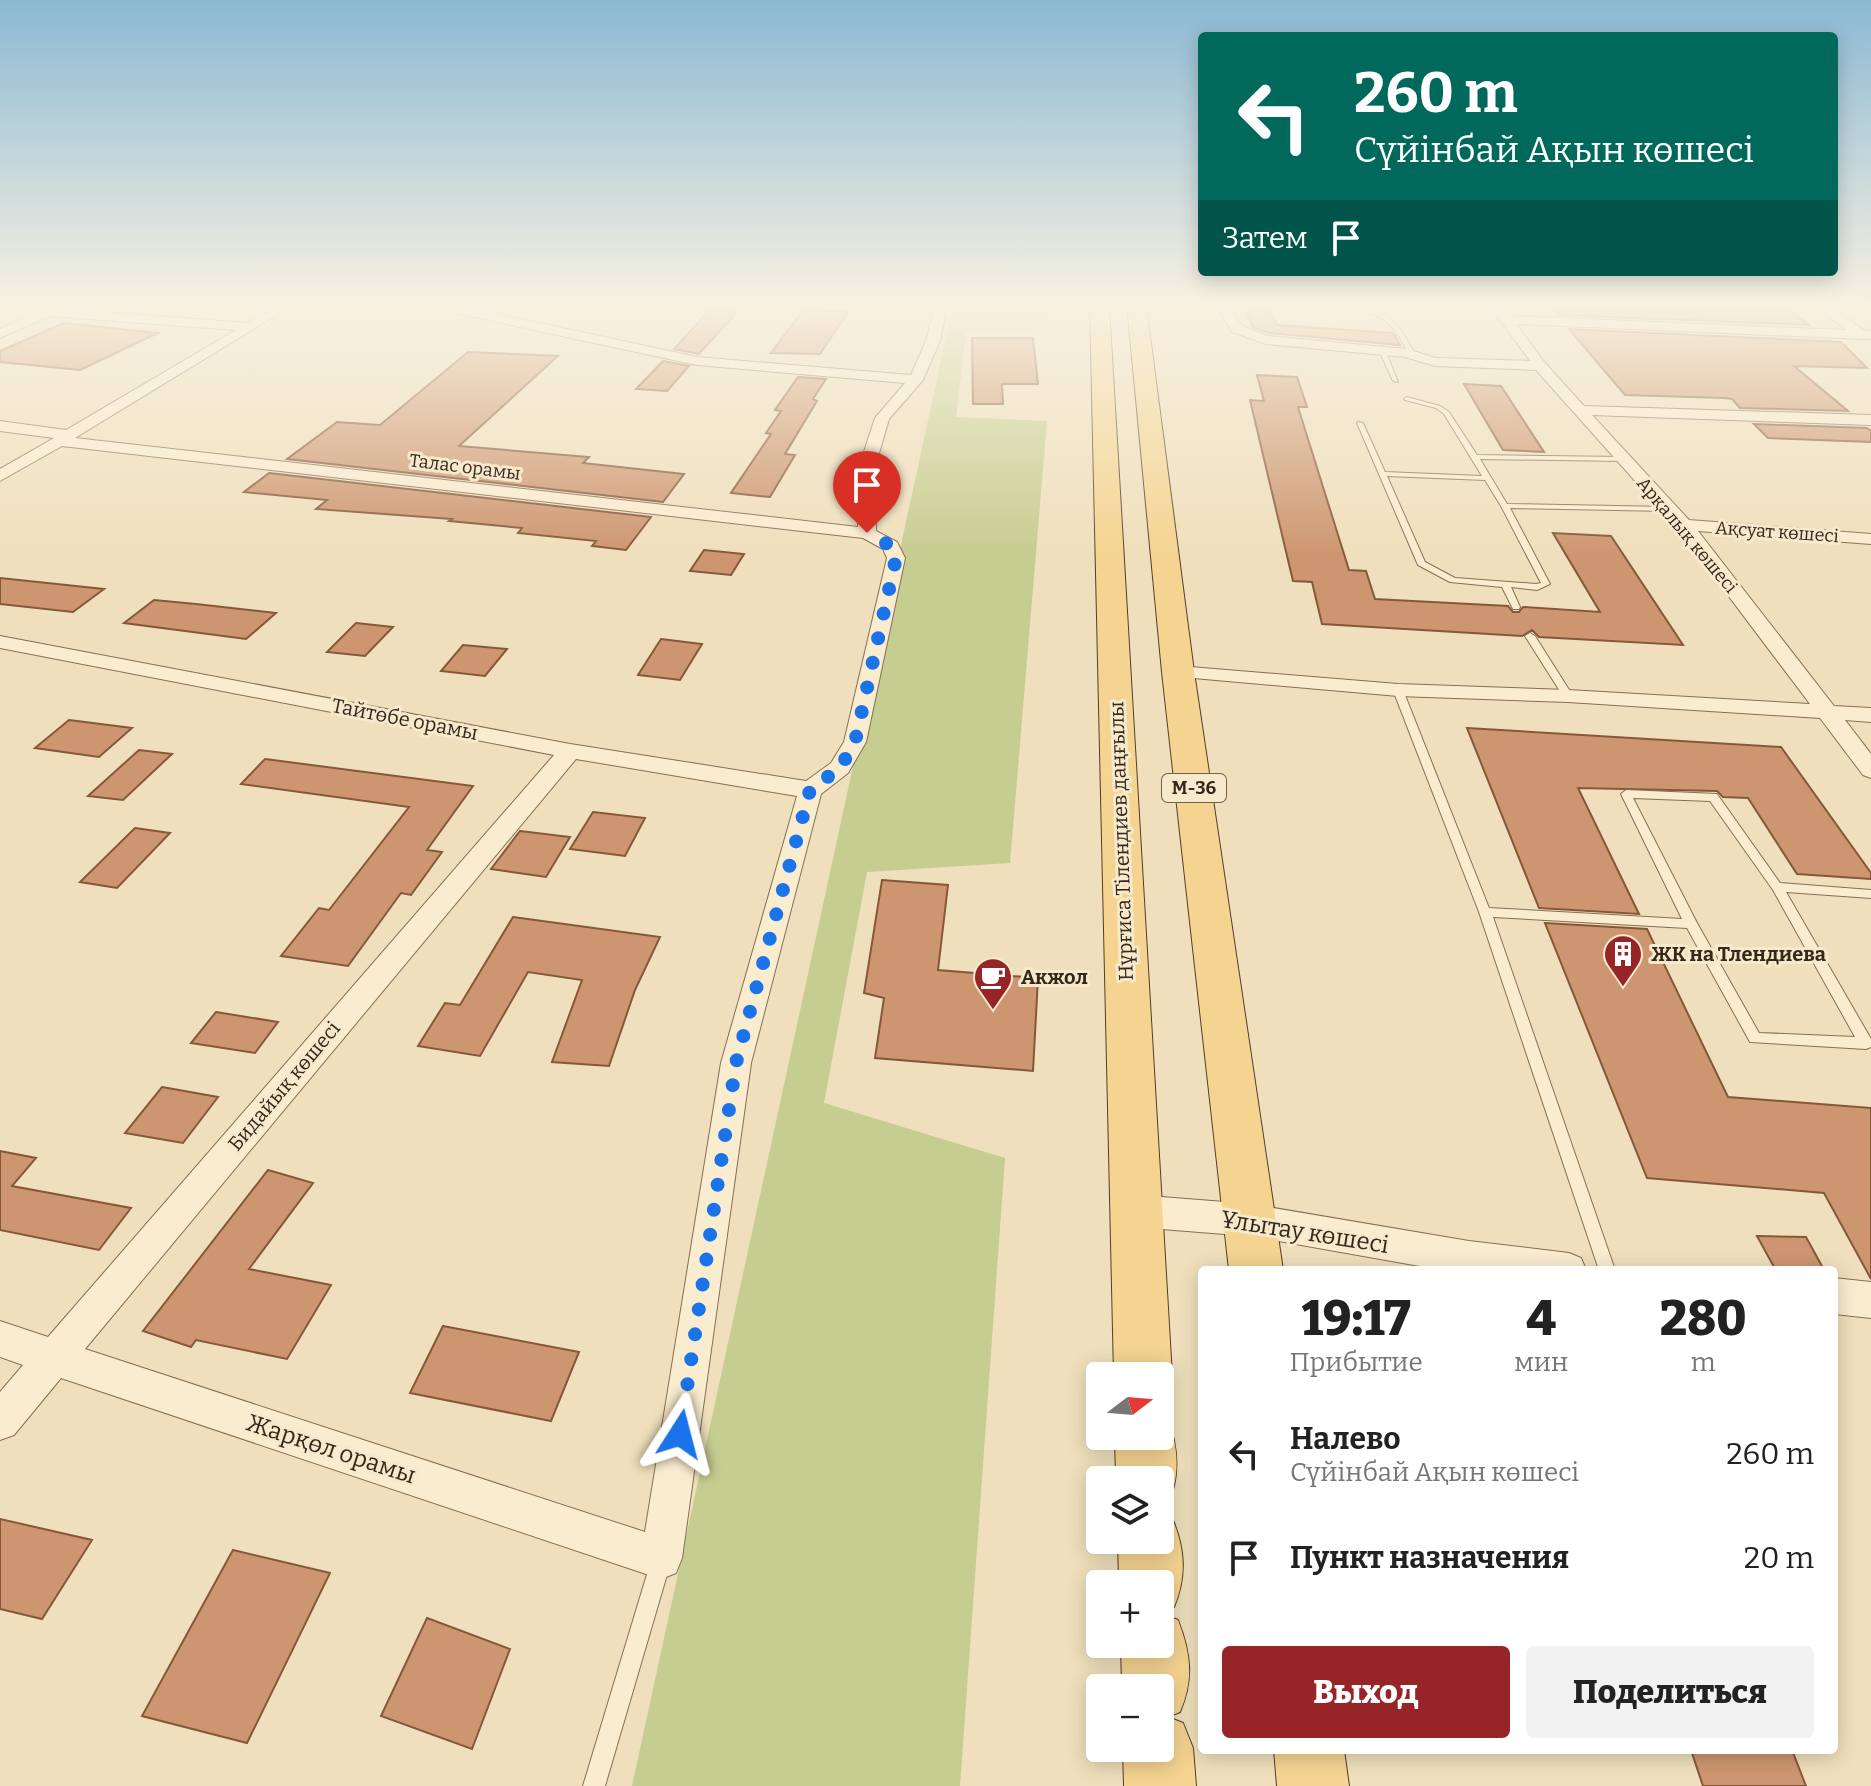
<!DOCTYPE html>
<html lang="ru">
<head>
<meta charset="utf-8">
<style>
	:root { --surface:#fff; --page:#f2f2f2; --text:#222; --muted:#767676; --accent:#972426 }
	body { margin:0; font-family:Bitter,serif; background:var(--page); color:var(--text); height:100vh; display:flex; flex-direction:column; font-size:30px; white-space:nowrap }
	* { box-sizing:border-box; margin:0 }
	p { font-size:26px; color:var(--muted) }
	.icon { flex:none; width:44px; height:44px; fill:none; stroke:currentColor; stroke-width:2; stroke-linecap:round; stroke-linejoin:round }
	.map { position:relative; flex:1; overflow:hidden }
	.drawer { position:absolute; left:1198px; top:1266px; width:640px; height:488px; display:flex; flex-direction:column; background:var(--surface); border-radius:8px; box-shadow:0 4px 20px #0003 }
	.drawer>* { flex:none }
	.hud { position:absolute; left:1198px; top:32px; width:640px; height:244px; border-radius:8px; box-shadow:0 4px 20px #0003; background:#00695c; color:#fff; overflow:hidden }
	.needle { width:52px; rotate:74deg }
	.tools { position:absolute; left:1086px; top:1362px; display:grid; gap:16px }
	.tools a { display:grid; place-items:center; width:88px; height:88px; border-radius:8px; background:var(--surface); box-shadow:0 4px 20px #0003; font-size:40px }
	.pin { position:absolute; display:grid; place-items:center; width:68px; height:68px; color:#fff; margin:-82px -34px; border-radius:50% 50% 50% 0; rotate:-45deg; box-shadow:0 0 8px #0007 }
	.pin .icon { rotate:45deg }
	.me { position:absolute; width:88px; margin:-44px; rotate:9deg; stroke-linejoin:round; filter:drop-shadow(0 0 6px #0008) }
	.turn { display:flex; align-items:center; gap:28px; height:168px; padding:0 24px; font-size:36px }
	.turn .icon { width:104px; height:104px; stroke-width:2.5 }
	.turn b { display:block; font-size:56px; line-height:68px }
	.then { display:flex; align-items:center; height:76px; padding:0 24px; background:#0003; gap:16px; font-size:30px }
	.eta { display:flex; justify-content:space-evenly; align-items:center; height:136px; text-align:center }
	.eta b { font-size:48px; font-weight:800; line-height:56px }
	.cta { display:flex; gap:16px; margin-top:auto; padding:16px 24px }
	.cta a { flex:1; height:92px; border-radius:8px; background:var(--accent); color:#fff; font-size:32px; font-weight:800; line-height:92px; text-align:center }
	.cta a+a { background:var(--page); color:var(--text) }
	ul { padding:0; list-style:none }
	li { display:flex; align-items:center; gap:24px; height:104px; padding:0 24px }
	li div { flex:1 }
	li b { display:block; font-size:30px }
	li em { font-style:normal }
	.map>svg:first-child { display:block }
</style>
</head>
<body>
<div class="map">
<svg width="1871" height="1786" viewBox="0 0 1871 1786">
	<rect width="100%" height="100%" fill="#efdfbc"/>
	<!-- green -->
	<path fill="#c6cd90" d="M953,305h93l1,24 -81,4 -10,84 91,4 -37,442 -143,9 -43,231 181,55 -45,628h-328z"/>
	<!-- building -->
	<path fill="#ce9670" stroke="#86583a" stroke-width="2" d="M714,305h16l7,7 -38,42 -25,-5z
		M1242,305h25l10,20 116,8 7,12 -131,-12 -16,-6z
		M1552,305h231l26,20 -251,-10z
		M804,309l44,3 -28,42 -49,-1z
		M64,323l94,10 -78,37 -80,-8v-11z
		M1569,329l272,13 26,26 -73,-2 54,45 -108,-3 -8,-9 -8,-1 -99,-3z
		M972,338h61l5,46h-36l1,20h-30z
		M468,352l90,4 -99,90 130,11 -6,6 101,11 -21,28 -376,-43 50,-37 43,3z
		M663,361l26,5 -22,25 -31,-2z
		M1257,375l40,2 10,30h-9l51,163 17,1 9,28 133,7 5,6h6l4,-5 77,5 -47,-79 58,3 72,109 -144,-8 -7,-7 -10,6 -200,-12 -10,-42 -19,-1 -43,-181 14,1z
		M798,377l28,2 -13,20 4,2 -32,53 10,1 -25,42 -39,-4 40,-59 -5,-1 15,-22 -6,-1z
		M1464,384l37,2 43,66 -41,-2z
		M1754,424l113,4 4,3v11l-103,-4z
		M269,473l382,44 -25,33 -34,-4 4,-5 -78,-8 4,-5 -73,-7 3,-2 -136,-10 11,-9 -83,-8z
		M704,550l40,4 -13,21 -41,-4z
		M0,578l104,11 -31,23 -73,-8z
		M154,600l42,4 80,9 -30,26 -122,-16z
		M356,623l37,4 -28,29 -38,-4z
		M661,639l41,5 -22,36 -42,-5z
		M463,645l44,4 -22,27 -44,-5z
		M69,720l63,8 -33,29 -64,-9z
		M1467,728l314,19 90,126v6l-74,-5 -49,-76 -25,-1 -6,-6 -139,-3 61,126 -100,-6z
		M139,750l33,4 -49,46 -35,-4z
		M265,759l208,27 -46,64 15,2 -31,43 -10,-2 -53,73 -67,-10 38,-48 10,2 80,-103 -168,-23z
		M593,812l52,6 -20,38 -55,-7z
		M135,828l35,5 -53,55 -37,-6z
		M520,831l50,6 -24,40 -55,-8z
		M882,880l66,5 -10,85 100,8 -5,93 -158,-13 9,-60 -20,-5z
		M513,917l147,20 -25,53 -26,76 -57,-4 30,-82 -54,-8 -48,84 -62,-10 27,-43 15,2z
		M1545,923l102,6 81,168 143,11v171l-47,-86 -177,-15z
		M216,1012l62,10 -23,31 -64,-10z
		M162,1087l56,10 -35,46 -58,-10z
		M0,1151l36,7 -24,28 119,22 -32,42 -99,-20z
		M268,1170l45,13 -64,86 82,16 -44,74 -91,-19 -5,7 -48,-16z
		M1757,1236l49,1 17,31 -49,-1z
		M443,1326l136,26 -28,69 -141,-28z
		M0,1519l92,21 -50,79 -42,-10z
		M233,1550l97,23 -83,170 -105,-27z
		M427,1618l83,31 -38,100 -91,-33z
		M1691,1750h101l14,36h-103z"/>
	<g fill="none" stroke-linecap="round" stroke-linejoin="round">
		<!-- service casing -->
		<g stroke="#866f55" stroke-width="2">
			<path id="service" d="M1342,305l34,7 15,7 12,14 12,21 -5,1c-9,-14 -16,-32 -32,-39 -12,-5 -26,-1 -36,-11z
				M1382,348l3,2 13,32 -5,-1 -14,-31z
				M1407,397l33,9 9,6 28,43 146,2 4,2 -4,2 -143,-2 27,45 161,3 4,2 -4,2 -158,-3 40,76 -13,6 -26,-3 9,20 -1,2h-6l-11,-22 -52,-5 -32,-17 -61,-142 1,-1 5,1 22,49 97,4 -38,-62 -8,-6 -31,-8 -1,-1zM1387,476l98,4 16,26 40,77 -5,1 -81,-6 -30,-16z
				M1530,633l5,3 38,60 -2,2h-6l-2,-2 -38,-60z
				M1398,687l5,3 86,218 193,11 -61,-125 5,-4 91,4 63,89 91,7v8l-85,-6 85,147v8l-5,2 -116,-7 -63,-114 -194,-11 122,353h-16l-120,-358 -86,-222zM1633,798l77,3 63,89 82,147 -96,-4 -62,-110z
				M661,1551l7,3 3,7 -66,225h-22l68,-225 3,-7z"/>
		</g>
		<!-- minor casing -->
		<g stroke="#866f55" stroke-width="2">
			<path id="minor" d="M51,305h17l-6,4 186,14 30,-18h15l-218,133 783,89 1,-60 16,-49 30,-35 -208,-18 -242,-52 -49,-8h50l241,52 214,18 15,-34 9,-36h12l-7,36 -17,39 -34,39 -14,48 1,64 21,11 8,16 -39,184 -18,31 -27,21 -70,269 -69,495 -6,15 -15,6 -600,-201 -47,57 -14,5v-48l23,-27 -23,-8v-36l48,16 506,-582 -554,-107v-12l570,108 236,37 25,-18 13,-21 43,-184 -4,-9 -20,-11 -801,-92 -62,35v-12l54,-31 -54,-7v-10l66,9 170,-100 -187,-14 -49,22v-9zM576,759l221,37 -76,267 -76,469 -560,-183z
				M1216,305h12l14,21 26,10 139,13 29,9 94,3 -41,-56h13l8,11 337,14 -34,-25h15l37,26h6v8h-9l-346,-15 29,39 39,43 287,9v10l-279,-10 97,105 182,14v10l-173,-13 136,175 37,2v14l-26,-2 26,34v24l-8,-3 -43,-57 -252,-16 -170,-6 -227,-20 -3,-4 3,-4 7,-2 220,18 170,6 242,14 -132,-175 -142,-159 -101,-4 -30,-9 -139,-13 -34,-12z
				M1136,1195l114,9 219,37 100,12 12,5 5,12h-144l-192,-34 -114,-9 -12,-5 -5,-11 5,-11z
				M1834,1278l37,4v36l-37,-4z"/>
		</g>
		<!-- primary casing -->
		<g stroke="#543d2a" stroke-width="2">
			<path id="primary" d="M1090,305h19l63,1071 -12,22v-22h-46z
				M1127,305h19l48,367 89,598h-54l-67,-598z
				M1160,1412l6,3c12,29 15,57 3,87l-9,3v-25h-44l-1,-44h45z
				M1160,1513l12,5c13,30 15,58 2,89l-14,6v-29h-41l-1,-44h42z
				M1160,1613l18,7c13,34 16,59 2,92l-12,5 15,6 10,25 3,38h-72l-1,-38h37v-60h-38l-1,-44h39z
				M1274,1750h70l5,36h-72z"/>
		</g>
		<!-- service -->
		<use href="#service" fill="#faeccf" fill-rule="evenodd"/>
		<!-- minor -->
		<use href="#minor" fill="#faeccf" fill-rule="evenodd"/>
		<!-- primary -->
		<use href="#primary" fill="#f5d491" fill-rule="evenodd"/>
	</g>
	<!-- sky -->
	<linearGradient id="sky" x2="0" y2="1"><stop stop-color="#8bb9d4"/><stop offset="0.55" stop-color="#f8f1e1"/><stop offset="1" stop-color="#f8f1e1" stop-opacity="0"/></linearGradient>
	<rect width="1871" height="555" fill="url(#sky)"/>
	<g fill="none" stroke-linecap="round" stroke-linejoin="round">
		<!-- route -->
		<path stroke="#1a73e8" stroke-width="14" stroke-dasharray="0 25.2" d="M680,1434l56,-371 74,-273 30,-22 15,-26 41,-184 -5,-12 -24,-13"/>
	</g>
	<!-- icons -->
	<defs>
		<g id="building-pin" transform="scale(2)"><path d="M0 17L-7.5 6A9.5 9.5 0 1 1 7.5 6Z" fill="#972426" stroke="#f6e9cc"/><path d="M-4-6H4V6H1V3H-1V6H-4ZM-2.5-4.3h1.7v1.8h-1.7ZM.8-4.3h1.7v1.8H.8ZM-2.5-1h1.7V.8h-1.7ZM.8-1h1.7V.8H.8Z" fill="#fff"/></g>
		<g id="cafe-pin" transform="scale(2)"><path d="M0 17L-7.5 6A9.5 9.5 0 1 1 7.5 6Z" fill="#972426" stroke="#f6e9cc"/><path d="M-5.5-4.5H6V0H3Q3 3.5 0 3.5H-2.5Q-5.5 3.5-5.5 0ZM3-3.2v2h1.7v-2ZM-6 4.5H4V6H-6Z" fill="#fff"/></g>
	</defs>
	<g fill-rule="evenodd">
		<use href="#building-pin" x="1623" y="954"/>
		<use href="#cafe-pin" x="993" y="977"/>
	</g>
	<g text-anchor="middle" dominant-baseline="central" stroke-width="6" stroke-linejoin="round" paint-order="stroke">
		<!-- far-street labels -->
		<g font-size="18" fill="#35271b" stroke="#f6e9cc">
			<text transform="translate(465 467) rotate(7)">Талас орамы</text>
			<text transform="translate(1777 532) rotate(4)">Ақсуат көшесі</text>
			<text transform="translate(1687 535) rotate(50)">Арқалық көшесі</text>
		</g>
		<!-- shield labels -->
		<rect fill="#f6e9cc" stroke="#6f6150" stroke-width="2" x="1162" y="774" width="64" height="28" rx="6"/>
		<g font-size="18" font-weight="bold" fill="#35271b">
			<text x="1194" y="788">M-36</text>
		</g>
		<!-- street labels -->
		<g font-size="20" fill="#35271b" stroke="#f6e9cc">
			<text transform="translate(405 719) rotate(11)">Тайтөбе орамы</text>
			<text transform="translate(1121 841) rotate(-92)">Нұрғиса Тілендиев даңғылы</text>
			<text transform="translate(284 1086) rotate(-50)">Бидайық көшесі</text>
		</g>
		<!-- poi labels -->
		<g font-size="20" font-weight="bold" fill="#35271b" stroke="#f6e9cc" text-anchor="start">
			<text x="1651" y="954">ЖК на Тлендиева</text>
			<text x="1021" y="977">Акжол</text>
		</g>
		<!-- near-street labels -->
		<g font-size="24" fill="#35271b" stroke="#f6e9cc">
			<text transform="translate(1305 1232) rotate(9)">Ұлытау көшесі</text>
			<text transform="translate(331 1449) rotate(18)">Жарқөл орамы</text>
		</g>
	</g>
</svg>
<div class="tools">
<a><svg class="needle" viewBox="-14 -14 28 28"><path d="M0-13l5 13h-10z" fill="#e53935"/><path d="M0 13l5-13h-10z" fill="#767676"/></svg></a>
<a><svg class="icon" aria-label="layers" viewBox="0 0 24 24"><path d="M12 4l9 5-9 5-9-5zM3 14l9 5 9-5"/></svg></a>
<a>+</a>
<a>−</a>
</div>
<div class="pin" style="left:867px;top:533px;background:#d93025"><svg class="icon" aria-label="arrive" viewBox="0 0 24 24"><path d="M6 21V4h12l-3 4 3 4H6"/></svg></div>
<svg class="me" style="left:680px;top:1434px" viewBox="-20 -20 40 40"><path d="M0-17L14 15 0 8-14 15z" fill="#1a73e8" stroke="#fff" stroke-width="4"/></svg>
<div class="hud">
<div class="turn"><svg class="icon" aria-label="left" viewBox="0 0 24 24"><path d="M17 20v-9H6M10 6l-5 5 5 5"/></svg><div><b>260 m</b>Сүйінбай Ақын көшесі</div></div>
<div class="then">Затем<svg class="icon" aria-label="arrive" viewBox="0 0 24 24"><path d="M6 21V4h12l-3 4 3 4H6"/></svg></div>
</div>
<section class="drawer">
<div class="eta">
<div><b>19:17</b><p>Прибытие</p></div>
<div><b>4</b><p>мин</p></div>
<div><b>280</b><p>m</p></div>
</div>
<ul>
<li><svg class="icon" aria-label="left" viewBox="0 0 24 24"><path d="M17 20v-9H6M10 6l-5 5 5 5"/></svg><div><b>Налево</b><p>Сүйінбай Ақын көшесі</p></div><em>260 m</em></li>
<li><svg class="icon" aria-label="arrive" viewBox="0 0 24 24"><path d="M6 21V4h12l-3 4 3 4H6"/></svg><div><b>Пункт назначения</b></div><em>20 m</em></li>
</ul>
<div class="cta"><a>Выход</a><a>Поделиться</a></div>
</section>
</div>
</body>
</html>
